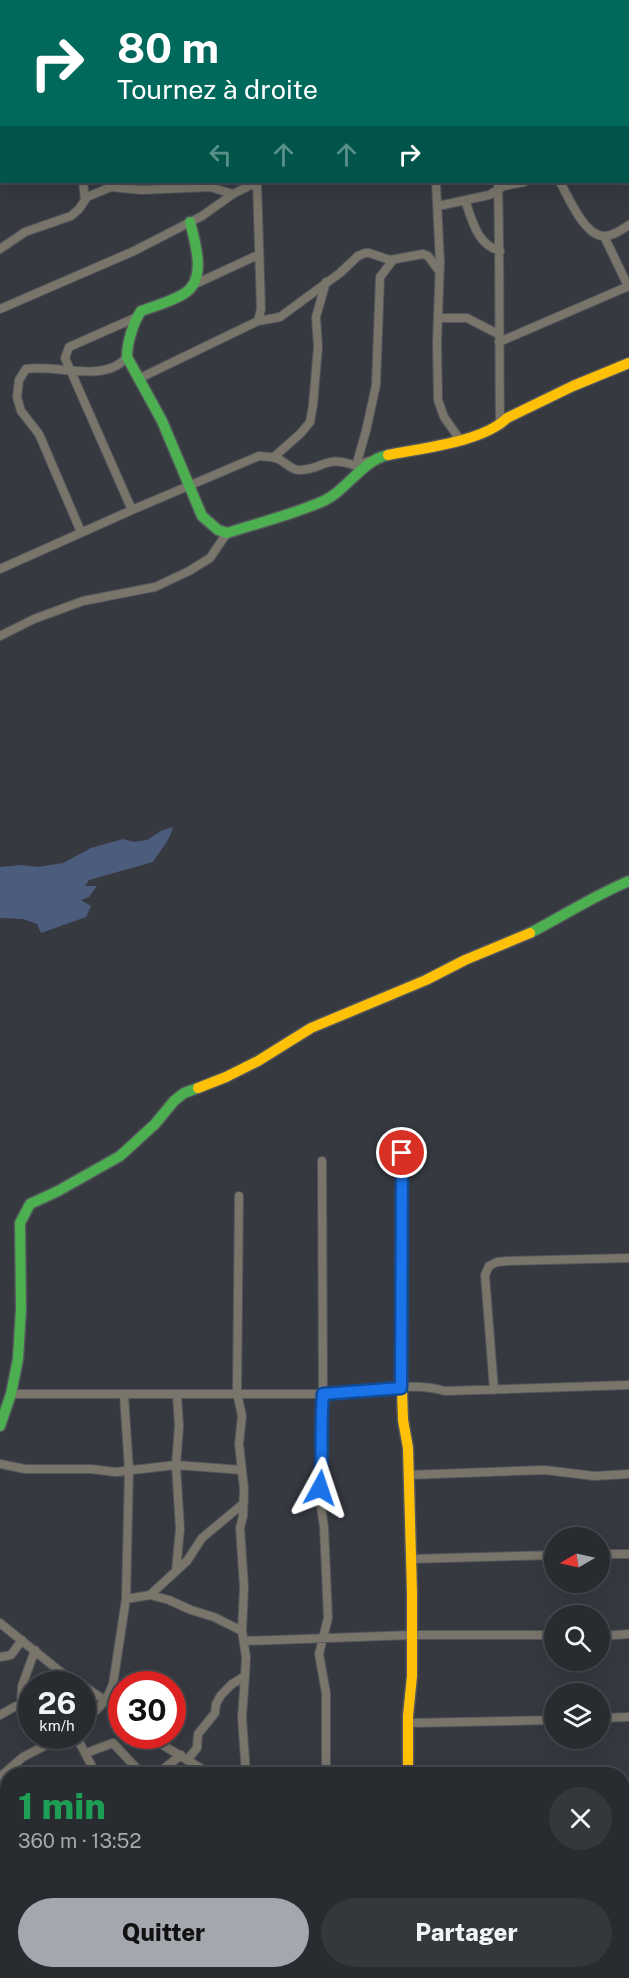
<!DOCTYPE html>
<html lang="fr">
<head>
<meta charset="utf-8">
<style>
	:root { --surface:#282b30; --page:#34373c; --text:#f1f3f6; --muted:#a5a7ab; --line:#44474c; --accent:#a4a7ae }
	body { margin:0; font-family:"Public Sans",sans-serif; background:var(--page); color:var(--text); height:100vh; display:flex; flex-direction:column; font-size:22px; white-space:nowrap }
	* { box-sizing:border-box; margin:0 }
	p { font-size:20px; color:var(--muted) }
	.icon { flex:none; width:33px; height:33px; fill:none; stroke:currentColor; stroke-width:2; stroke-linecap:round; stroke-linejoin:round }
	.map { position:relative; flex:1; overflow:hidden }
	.drawer { position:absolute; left:0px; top:1767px; width:630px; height:212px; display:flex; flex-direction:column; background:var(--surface); border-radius:24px 24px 0 0; box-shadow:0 6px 24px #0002,0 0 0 2px var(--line) }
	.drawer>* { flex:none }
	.banner { position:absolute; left:0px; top:0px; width:630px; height:183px; box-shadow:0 6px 24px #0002,0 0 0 2px var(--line); background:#00695c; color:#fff; overflow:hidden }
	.needle { width:39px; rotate:261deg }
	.controls { position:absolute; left:544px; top:1527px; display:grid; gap:12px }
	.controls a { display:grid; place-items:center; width:66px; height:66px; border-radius:50%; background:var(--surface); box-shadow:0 6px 24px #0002,0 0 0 2px var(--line); font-size:30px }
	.speed { position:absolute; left:18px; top:1671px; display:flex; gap:12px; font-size:30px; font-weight:700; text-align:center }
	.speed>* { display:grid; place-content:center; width:78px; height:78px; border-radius:50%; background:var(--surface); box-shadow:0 6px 24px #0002,0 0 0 2px var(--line); line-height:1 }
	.speed small { font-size:15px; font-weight:400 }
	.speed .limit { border:9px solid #d22; background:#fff; color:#111 }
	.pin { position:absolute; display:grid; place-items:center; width:51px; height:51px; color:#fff; margin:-26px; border:3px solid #fff; border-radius:50%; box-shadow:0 2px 6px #0007 }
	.me { position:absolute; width:66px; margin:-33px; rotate:5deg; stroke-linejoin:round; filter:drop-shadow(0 0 4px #0008) }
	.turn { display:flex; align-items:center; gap:21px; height:126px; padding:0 18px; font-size:27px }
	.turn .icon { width:78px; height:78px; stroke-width:2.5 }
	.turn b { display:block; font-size:42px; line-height:51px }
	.lanes { display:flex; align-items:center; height:57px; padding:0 18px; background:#0003; justify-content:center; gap:30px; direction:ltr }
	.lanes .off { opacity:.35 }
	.round { display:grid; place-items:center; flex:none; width:63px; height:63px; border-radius:32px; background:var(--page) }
	.overview { display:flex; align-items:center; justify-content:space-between; height:102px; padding:0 18px }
	h1 { font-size:36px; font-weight:800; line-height:45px; color:#1e9e55 }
	.cta { display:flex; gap:12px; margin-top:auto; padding:12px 18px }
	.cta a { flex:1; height:69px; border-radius:36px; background:var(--accent); color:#111; font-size:24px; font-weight:800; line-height:69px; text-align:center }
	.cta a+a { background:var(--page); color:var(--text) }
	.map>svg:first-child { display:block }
</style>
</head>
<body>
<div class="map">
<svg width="629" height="1978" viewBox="0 0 629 1978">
	<rect width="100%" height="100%" fill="#363940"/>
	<!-- water -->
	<path fill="#4c5c7c" d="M173,827c-3,14 -13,23 -20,35l-64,18 -4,6h12l-8,11 -8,3 10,6 -5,11 -45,16 -4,-9 -14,-5 -23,-1v-51l21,-2 17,2 25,-4 28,-15 32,-9 11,3 13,-2 14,-9z"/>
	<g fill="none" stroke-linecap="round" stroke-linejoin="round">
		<!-- street casing -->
		<g stroke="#52555a" stroke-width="10">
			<path id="street" d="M79,0l4,2
				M429,0v2
				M554,0h40
				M32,2l3,-2
				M277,2v-2
				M506,2l1,-2
				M0,9h2
				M628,76l1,1
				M628,91h1
				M0,114l2,1
				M0,122h2
				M628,165h1
				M83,182l2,18
				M436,182l4,80 -3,81 1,57 6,17 17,24
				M498,182c2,81 1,162 2,243
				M560,182c8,14 24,53 43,54 9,1 18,-6 26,-11
				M465,200c7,20 12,45 35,51
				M438,206l51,-11 15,-9 20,-4
				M604,236l24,50
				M0,249l25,-17 46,-16 8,-7 8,-12 24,-10 30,3 69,-3 23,7
				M193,285l65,-30
				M0,309l134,-58 68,-35 31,-22 24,-12
				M137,317l-68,30 -4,11 67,152 127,-54c8,1 16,0 23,5 6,4 10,9 17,9 25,0 25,-16 57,-4l13,-5
				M438,318h29l31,16
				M258,321l22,-4 60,-44 18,-17 7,-3h4l21,7 33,-6 5,2 11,15
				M499,342l130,-56
				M140,378l118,-57 3,-12 -4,-127
				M274,457l27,-24 9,-11 3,-17 5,-58 -2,-30 10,-35
				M356,466l10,-35 10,-46 4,-108 13,-17
				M81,532l-42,-98 -18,-23 -4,-14 2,-17 7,-11c30,-5 79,15 101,-12
				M0,569l132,-59
				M0,636l34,-17 49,-18 72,-14 34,-16 21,-13 17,-25
				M322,1161l1,233 -1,19 1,39 -3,48 4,27 4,91 -9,36 7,39v81
				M494,1390l-9,-115 4,-9 8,-4 10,-1 122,-3
				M11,1394c104,0 207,0 311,0 38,0 86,-14 123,-3l184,-6
				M0,1464l25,5h66l24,3 61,-7 66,5
				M408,1475l137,-5 49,6 35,-2
				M600,1554h29
				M410,1559l145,-4
				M176,1571l4,-42 -4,-64 3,-39 -2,-31
				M150,1595l37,-34 15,-23 42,-35
				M126,1599l24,-4 19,5 22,10 23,7 28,14
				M0,1623l62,50 20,11
				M600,1636l29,-2
				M244,1641l168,-6h143
				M0,1657l11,-2 11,-15
				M245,1676l-3,41 4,57
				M51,1684l11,-11
				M82,1685l40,27
				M21,1705l1,-19 13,-36
				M0,1715l16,-9 16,-2
				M600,1718l29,-1
				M409,1723l146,-3
				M82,1725l24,-25 7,-16 13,-85 3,-129 -5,-75
				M76,1736l20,38
				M148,1736l62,38
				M86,1753l27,-10 29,31
				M188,1759l9,-11 1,-14 17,-21 1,-9 5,-9 11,-11 13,-8 1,-19 -4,-26 2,-44 -4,-59 3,-12 1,-27 -5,-45 3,-28 -5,-23 2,-197
				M157,1774l24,-19
				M0,1777l23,-20 41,-21
				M0,1814l8,-1
				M103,1971l2,7
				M231,1971l1,7
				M253,1971v7
				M363,1971l1,7
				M422,1971l4,7
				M486,1971l11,7
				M32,1978l2,-7
				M122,1978l1,-7
				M208,1978v-7
				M312,1978l27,-7
				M469,1978l5,-7"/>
		</g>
		<!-- fast casing -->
		<g stroke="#52555a" stroke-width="13">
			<path id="fast" d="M190,222c5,20 17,57 -5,71 -12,8 -30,13 -44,18 -8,12 -14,32 -14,46l35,64 40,95 16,14 9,3c31,-10 64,-18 94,-31 25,-10 41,-42 67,-47
				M530,933c33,-17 65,-38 99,-52
				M0,1426l11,-32 7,-35 3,-50 -1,-86 10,-19 28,-13 62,-35 35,-32 19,-23 10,-8 14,-5"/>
		</g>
		<!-- slow casing -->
		<g stroke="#52555a" stroke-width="13">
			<path id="slow" d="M388,455c34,-7 95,-13 119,-37l66,-32 56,-23
				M198,1088l28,-11 32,-16 53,-33 115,-48 39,-20 65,-27
				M401,1360l2,60 5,28 4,145v83l-4,40v58"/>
		</g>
		<!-- jam casing -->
		<g stroke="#52555a" stroke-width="13">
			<path id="jam" d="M401,1360l1,-207"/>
		</g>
		<!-- street -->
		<use href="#street" stroke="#79756b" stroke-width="8"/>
		<!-- fast -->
		<use href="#fast" stroke="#4caf50" stroke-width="10"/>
		<!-- slow -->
		<use href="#slow" stroke="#ffc107" stroke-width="10"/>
		<!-- jam -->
		<use href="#jam" stroke="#c62828" stroke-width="10"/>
	</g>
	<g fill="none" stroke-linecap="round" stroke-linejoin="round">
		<!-- route casing -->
		<g stroke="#114b97" stroke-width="15">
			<path id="route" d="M320,1488c3,-31 0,-63 3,-94l78,-6 1,-235"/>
		</g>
		<!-- route -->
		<use href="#route" stroke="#1a73e8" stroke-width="10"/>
	</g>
</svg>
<div class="controls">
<a><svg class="needle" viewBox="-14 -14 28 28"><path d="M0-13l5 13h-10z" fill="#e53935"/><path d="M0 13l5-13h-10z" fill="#a5a7ab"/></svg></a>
<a><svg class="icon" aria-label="search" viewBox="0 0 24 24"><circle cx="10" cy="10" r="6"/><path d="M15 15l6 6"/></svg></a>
<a><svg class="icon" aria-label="layers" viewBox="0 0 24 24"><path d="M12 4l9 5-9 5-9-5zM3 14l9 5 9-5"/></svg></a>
</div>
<div class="speed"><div>26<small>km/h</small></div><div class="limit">30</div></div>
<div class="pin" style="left:402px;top:1153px;background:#d93025"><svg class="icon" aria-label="arrive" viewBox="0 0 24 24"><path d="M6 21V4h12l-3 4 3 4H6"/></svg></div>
<svg class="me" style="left:320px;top:1488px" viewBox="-20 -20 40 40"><path d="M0-17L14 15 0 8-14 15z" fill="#1a73e8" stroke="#fff" stroke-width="4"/></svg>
<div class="banner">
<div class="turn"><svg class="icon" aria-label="right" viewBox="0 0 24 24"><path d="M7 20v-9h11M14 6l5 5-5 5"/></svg><div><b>80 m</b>Tournez à droite</div></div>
<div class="lanes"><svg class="icon off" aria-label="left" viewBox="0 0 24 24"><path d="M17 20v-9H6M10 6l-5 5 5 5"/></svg><svg class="icon off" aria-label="ahead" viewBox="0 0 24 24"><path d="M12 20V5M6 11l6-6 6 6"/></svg><svg class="icon off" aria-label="ahead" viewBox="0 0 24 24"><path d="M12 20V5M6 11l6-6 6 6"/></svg><svg class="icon" aria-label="right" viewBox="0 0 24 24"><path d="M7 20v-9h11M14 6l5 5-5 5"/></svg></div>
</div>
<section class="drawer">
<div class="overview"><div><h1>1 min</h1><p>360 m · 13:52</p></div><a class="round"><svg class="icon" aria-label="close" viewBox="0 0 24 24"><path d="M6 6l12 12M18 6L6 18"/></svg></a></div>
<div class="cta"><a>Quitter</a><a>Partager</a></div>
</section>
</div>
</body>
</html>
